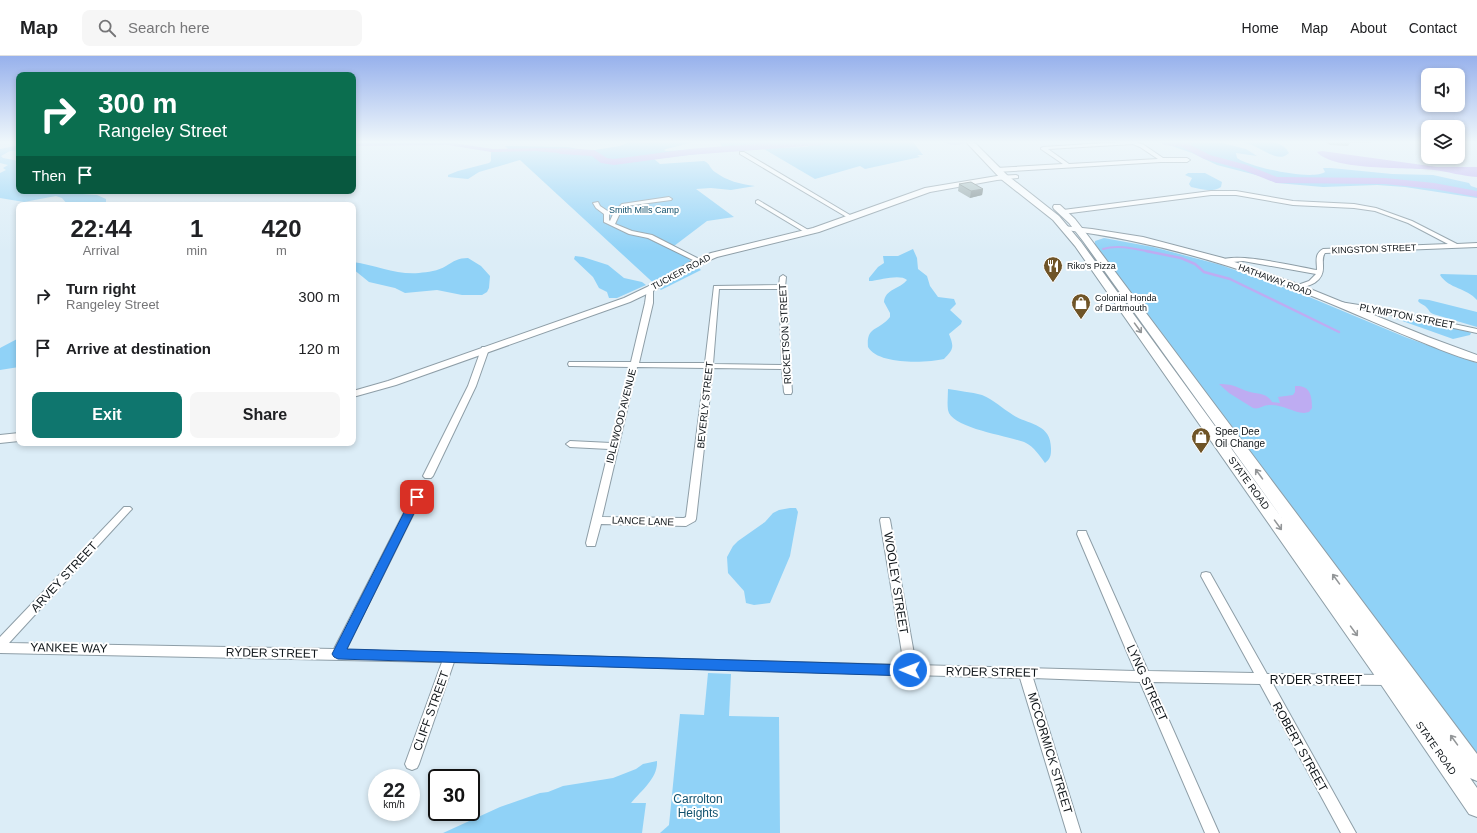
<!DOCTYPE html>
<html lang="en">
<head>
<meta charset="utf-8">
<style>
	:root { --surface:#fff; --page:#f6f6f6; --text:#202124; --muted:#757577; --line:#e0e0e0; --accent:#0f766e }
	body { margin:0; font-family:Arial,sans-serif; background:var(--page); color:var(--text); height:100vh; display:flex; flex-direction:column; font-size:15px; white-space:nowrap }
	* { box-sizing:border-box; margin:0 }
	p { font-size:13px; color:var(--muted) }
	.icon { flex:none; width:22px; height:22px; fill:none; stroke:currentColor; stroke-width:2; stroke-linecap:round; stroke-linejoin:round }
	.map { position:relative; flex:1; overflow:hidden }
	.panel { position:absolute; left:16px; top:146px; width:340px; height:244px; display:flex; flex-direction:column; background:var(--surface); border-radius:8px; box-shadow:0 2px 6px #0003 }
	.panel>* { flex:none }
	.guide { position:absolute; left:16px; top:16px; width:340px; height:122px; border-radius:8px; box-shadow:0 2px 6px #0003; background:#0b6e4f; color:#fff; overflow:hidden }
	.tools { position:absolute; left:1421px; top:12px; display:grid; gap:8px }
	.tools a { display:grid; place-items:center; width:44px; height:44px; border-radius:8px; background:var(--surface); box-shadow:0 2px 6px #0003; font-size:20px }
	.speed { position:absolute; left:368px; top:713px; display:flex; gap:8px; font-size:20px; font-weight:700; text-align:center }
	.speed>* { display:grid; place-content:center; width:52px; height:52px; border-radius:50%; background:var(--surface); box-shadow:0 2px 6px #0003; line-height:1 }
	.speed small { font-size:10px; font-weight:400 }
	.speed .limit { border:2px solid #111; border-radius:6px; background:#fff; color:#111 }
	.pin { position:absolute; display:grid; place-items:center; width:34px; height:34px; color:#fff; margin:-17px; border-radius:8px; box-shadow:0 2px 6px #0006 }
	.me { position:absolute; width:44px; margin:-22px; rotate:271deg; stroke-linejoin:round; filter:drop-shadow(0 0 3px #0008) }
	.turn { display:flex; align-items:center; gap:14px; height:84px; padding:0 16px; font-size:18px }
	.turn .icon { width:52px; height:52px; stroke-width:2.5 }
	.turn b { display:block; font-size:28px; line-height:34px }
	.then { display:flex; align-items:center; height:38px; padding:0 16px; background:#0003; gap:8px; font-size:15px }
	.eta { display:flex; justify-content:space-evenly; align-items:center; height:68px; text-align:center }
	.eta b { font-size:24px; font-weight:600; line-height:28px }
	.action { display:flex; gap:8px; margin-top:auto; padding:8px 16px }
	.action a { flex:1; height:46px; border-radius:8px; background:var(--accent); color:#fff; font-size:16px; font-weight:600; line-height:46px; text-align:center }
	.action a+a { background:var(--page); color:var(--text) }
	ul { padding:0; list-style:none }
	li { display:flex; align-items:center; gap:12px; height:52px; padding:0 16px }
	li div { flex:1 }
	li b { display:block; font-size:15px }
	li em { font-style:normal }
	header { display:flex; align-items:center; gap:24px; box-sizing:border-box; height:56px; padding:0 20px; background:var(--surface); border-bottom:1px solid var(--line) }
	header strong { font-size:19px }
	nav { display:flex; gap:22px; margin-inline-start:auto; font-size:14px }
	.search { width:280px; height:36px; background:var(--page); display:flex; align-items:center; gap:10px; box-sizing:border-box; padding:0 14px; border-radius:8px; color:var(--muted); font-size:15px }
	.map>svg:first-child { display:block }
</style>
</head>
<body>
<header>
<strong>Map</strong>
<div class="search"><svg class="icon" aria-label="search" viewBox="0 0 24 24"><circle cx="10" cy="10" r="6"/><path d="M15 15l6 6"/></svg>Search here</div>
<nav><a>Home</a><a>Map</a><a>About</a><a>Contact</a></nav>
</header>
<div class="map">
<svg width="1477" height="777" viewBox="0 0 1477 777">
	<rect width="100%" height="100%" fill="#dcedf7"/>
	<!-- green -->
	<path fill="#90d2f7" d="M629,86h65l-28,7 -2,1 2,1 48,-2 8,-2 -2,-5h51l5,6 30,-1 17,-5h90l10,13h-6l3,2 -55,12 -5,-3 -45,13 -51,-30 -58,4 -52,6 6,5 44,-3c6,2 6,8 11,11 12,9 25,12 40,14l-24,4 -20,-2 -15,1 38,28 -27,4 -33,25 27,24 -40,20 -141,-130 -41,12 -11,7 -20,-2v-2l10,-4 31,-8 2,-2v-9l19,-1 -5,-5 63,1 20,4 32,-5z
		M1160,86l62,1 24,6 11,7 -21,-3 1,5c12,9 75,23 88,14l-2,-4h8l61,6 41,1 36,8 2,3 6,2v10l-72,-11 -28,-2 -54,2 -46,-4 -17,-7 -43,-11 -25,-12z
		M1242,86c15,0 39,-5 47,11 -9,9 -20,0 -29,-4 -6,-4 -12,-5 -18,-7z
		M19,89v5l-9,1 -9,5 2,2 16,3v30h68l-5,3 15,1 9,4v3l5,3h-43l-6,-7 -6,-2 -32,6 -24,-4v-25l6,-3 -3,-2 5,-3 -8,-2v-14z
		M1188,117h17l17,9 -1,5c-9,6 -20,2 -30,0l-2,-3 3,-6 -7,-3z
		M1104,182l49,9 68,18 81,29 103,43 72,26v395l-382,-513v-4z
		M913,193l4,9 1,11 9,7 3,10 8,11 16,2 2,5 -6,6 12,11 -1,3 -12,10c5,13 5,15 -5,25 -18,4 -66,6 -76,-12 -2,-21 11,-16 22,-30v-4l-6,-11c1,-13 16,-13 23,-22 -7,-6 -27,0 -35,1h-3v-3l9,-11 6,-4 -1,-7h15z
		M575,200l8,1 25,8 16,13 18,4 4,3 -29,13h-8l-2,-6 -8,-4 -6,-11 -19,-18z
		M468,202l13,8 9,10 -1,12 -2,4 -5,3h-20l-25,-5 -32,3 -10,-5 -26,-6 -16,-13v-7c23,3 43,13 66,11 9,-1 19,-2 27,-7 8,-5 12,-8 22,-8z
		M1441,218l36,1v25c-10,-12 -28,-11 -37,-25z
		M1419,243l10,1 48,12v15l-44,-13c-4,-2 -3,-3 -6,-6 -2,-3 -7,-4 -9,-7z
		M1394,262l65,10 12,5 -1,2 -17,4z
		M19,282v29l-19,3v-22z
		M948,333c11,2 23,3 34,6 12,5 20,13 31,20 15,10 39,8 38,35 0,6 -1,9 -6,13 -5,-7 -11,-16 -19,-20 -14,-7 -75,-14 -78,-33 -1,-7 0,-14 0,-21z
		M790,452h6l2,4 -8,44 -20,47 -16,2 -8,-2 -2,-12 -16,-18 -1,-16 6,-11 5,-5 27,-19 8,-9 6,-3z
		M708,617l23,1 -2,42 50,1 1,116h-120l9,-8 11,-111 24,1z
		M657,705c1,17 -15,29 -26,42h15l-4,30h-199l57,-26 40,-14 8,-1 15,-6 50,-8 23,-9 7,-5z"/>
	<!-- water -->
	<path fill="#beacf2" d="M353,87h101l39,6 54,-1 38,3 -4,4 -45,-4 -45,1 -43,-7 -95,1z
		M1322,95l115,16h40v10c-15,-1 -28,-5 -43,-7 -26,-3 -101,1 -117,-18z
		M1219,328c17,0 17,4 31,8 9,2 17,1 22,10l8,1 -2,-6 15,-2 2,-3v-6c15,-1 17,9 17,22l-3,4 -5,1c-12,-1 -22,-9 -35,-8 -6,0 -10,5 -16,3l-24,-15z"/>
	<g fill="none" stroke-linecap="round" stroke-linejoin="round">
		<!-- stream-far1 -->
		<path stroke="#beacf2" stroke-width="2" d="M1103,193c15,-5 33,0 48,3"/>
		<!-- stream -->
		<path stroke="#beacf2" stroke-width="2.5" d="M1146,195l35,7 14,6 9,8 26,7 109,53"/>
		<!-- river -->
		<path fill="#beacf2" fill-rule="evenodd" d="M782,86h44l-4,3 -133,10 -75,10 -13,-2 -9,-7 -32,-2 -5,-3 5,-3 34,2 13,8 7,1 75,-10z
			M944,86h22c-5,4 -17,4 -22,0z
			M1160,86l27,1 23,12 37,10 30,12 108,1 49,5 43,8v6l-43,-8 -49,-5 -109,-1 -35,-14 -37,-10 -22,-12 -18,-2z"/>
		<!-- street casing -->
		<g stroke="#8e9ea7" stroke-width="2">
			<path id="street" d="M1121,86h15l8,3 19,13h24l3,2 -3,2h-26l-165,10 -3,-2 3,-2 67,-4 -22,-15v-1l2,-1zM1133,88l7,3 18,12 -89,5 -21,-15z
				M740,96h4l111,66 -5,1 -110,-65z
				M1211,135h25l57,10 61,3 22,4 36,13 45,23 20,-1v4l-152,6c-3,4 -2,8 -2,13 1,16 -13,20 -26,23l-3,-2 1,-1 14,-5 7,-7 -73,-13 -20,2 -3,-2c14,-10 78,6 97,9 0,-8 -3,-16 6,-21l125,-5 -40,-21 -33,-12 -21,-3 -61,-3 -57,-10h-25l-148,19 -3,-2 3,-2z
				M669,141l3,2 -1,1 -45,6 -6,7 -5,11 17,7 20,4 49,25v2h-4l-49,-24 -19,-4 -25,-12v-8l-8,-6 -3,-5 5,-1 2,4 9,6v8l1,1 4,-9 8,-8z
				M758,144l52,31 1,1 -5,1 -50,-30v-2z
				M783,219l3,2 -1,10 7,105 -1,2h-6l-1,-2 -2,-23 -69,-1 -17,151 -1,2 -9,5 -85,-2 -6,22h-8l-1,-3 23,-94 -39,-2 -4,-3 4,-3 41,2 19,-76 -58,-1h-3l-1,-2 1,-2h62l14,-59 2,-14 3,-2 3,2v14l-14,60h66l9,-77 65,-1 1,-8zM719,233h60l3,76 -69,-1zM637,311l68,1 -19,149 -2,1 -82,-1z
				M1340,246l44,7 93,20v4l-93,-20 -46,-8v-2z
				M482,291h6l1,2 -13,37 -43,90 -2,2h-6l-2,-2 45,-90z
				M417,438l3,1 2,2 -76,153 558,15 -24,-145 1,-2h8l1,2 26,145 219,6 -58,-137 1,-3h8l1,3 61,137 106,2 -53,-97 1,-3 4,-1 4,1 57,101 122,1 4,1 2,4 -2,4 -4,1 -116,-1 83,149h-15l-81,-149 -108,-2 67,151h-14l-65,-151 -107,-4 48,155h-14l-47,-155 -566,-16 -35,102 -2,4 -5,2 -5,-2 -2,-4 37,-102 -442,-9v-16l124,-130h6l2,2 -2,2 -121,132 325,6 78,-152 2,-2z"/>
		</g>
		<!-- secondary casing -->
		<g stroke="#8e9ea7" stroke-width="2">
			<path id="secondary" d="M1016,119l2,1v2l-21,2 -67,12 -111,40 -102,25 -19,8 -45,26 -23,11 -234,83 -43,12v-6l35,-10 236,-83 23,-11 45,-26 19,-8 102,-25 112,-40 72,-12z
				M1063,170l29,3 51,8 80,21 75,26 130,53 49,18v7c-16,-4 -33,-11 -48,-17 -38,-15 -75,-32 -112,-47 -82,-33 -164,-57 -251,-68h-3z
				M19,377v8l-19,2v-8z"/>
		</g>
		<!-- primary casing -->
		<g stroke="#8e9ea7" stroke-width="2">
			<path id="primary" d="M966,86h8l33,33 52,41 22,26 203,279 -201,-280 -14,-18 -15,-14 -1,-2 1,-2h6l15,14 14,18 388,517v27l-7,-3 7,10v29l-8,-3 -87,-128 -307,-440 -22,-26 -52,-41z"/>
		</g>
		<!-- street -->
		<use href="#street" fill="#fff" fill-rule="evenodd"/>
		<!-- secondary -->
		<use href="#secondary" fill="#fff" fill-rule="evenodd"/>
		<!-- primary -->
		<use href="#primary" fill="#fff" fill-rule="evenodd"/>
	</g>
	<!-- wall -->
	<path fill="#8ea0a1" d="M1325,86h47l-1,1h-21l-2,3 -18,-1z
		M959,128l24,5 -1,6 -12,3 -12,-7z"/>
	<!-- shaded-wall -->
	<path fill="#748283" d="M983,133l-1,6 -12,3 1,-7z"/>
	<!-- building -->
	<path fill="#a5babb" stroke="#748283" d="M971,126l12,7 -12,2 -12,-7z"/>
	<!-- one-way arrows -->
	<defs><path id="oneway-shaft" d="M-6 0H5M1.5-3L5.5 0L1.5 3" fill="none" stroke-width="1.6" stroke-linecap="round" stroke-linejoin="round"/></defs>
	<g stroke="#939698">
		<use href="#oneway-shaft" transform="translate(1138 272) rotate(54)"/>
		<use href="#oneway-shaft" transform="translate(1259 418) rotate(-126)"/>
		<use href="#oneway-shaft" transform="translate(1278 469) rotate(54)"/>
		<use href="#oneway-shaft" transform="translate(1336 523) rotate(-126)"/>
		<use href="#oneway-shaft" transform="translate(1354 575) rotate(54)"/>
		<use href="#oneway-shaft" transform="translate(1454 684) rotate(-126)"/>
	</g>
	<!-- sky -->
	<linearGradient id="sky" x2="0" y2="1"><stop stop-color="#97b1ec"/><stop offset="0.44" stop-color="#eff7fb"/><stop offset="1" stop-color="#eff7fb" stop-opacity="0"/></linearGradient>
	<rect width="1477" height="195" fill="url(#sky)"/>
	<!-- route -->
	<path fill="#1a73e8" stroke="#114b97" d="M417,438l5,3 -75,152 563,16 5,2 2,3 -2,4 -5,2 -572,-17 -4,-2 -2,-3 2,-4 78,-153z"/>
	<!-- icons -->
	<defs>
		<g id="restaurant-pin" transform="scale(1)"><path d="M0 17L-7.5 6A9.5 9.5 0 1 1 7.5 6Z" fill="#6f5427" stroke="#fff"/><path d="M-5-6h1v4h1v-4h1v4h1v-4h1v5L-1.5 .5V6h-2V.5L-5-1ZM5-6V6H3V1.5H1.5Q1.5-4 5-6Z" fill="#fff"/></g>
		<g id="shop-pin" transform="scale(1)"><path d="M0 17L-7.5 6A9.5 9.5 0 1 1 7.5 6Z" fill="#6f5427" stroke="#fff"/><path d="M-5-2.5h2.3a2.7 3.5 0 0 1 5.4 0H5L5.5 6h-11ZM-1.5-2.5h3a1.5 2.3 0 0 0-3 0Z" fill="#fff"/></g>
	</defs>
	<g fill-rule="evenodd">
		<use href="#restaurant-pin" x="1053" y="210"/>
		<use href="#shop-pin" x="1081" y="247"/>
		<use href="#shop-pin" x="1201" y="381"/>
	</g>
	<g text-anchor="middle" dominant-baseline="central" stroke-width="4" stroke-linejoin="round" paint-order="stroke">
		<!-- far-park labels -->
		<g font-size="9" fill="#11516e" stroke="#fff">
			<text x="644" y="154">Smith Mills Camp</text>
		</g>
		<!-- far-street labels -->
		<g font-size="9" fill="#10161a" stroke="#fff">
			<text transform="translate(1374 193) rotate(-2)">KINGSTON STREET</text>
			<text transform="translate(681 216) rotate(-28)">TUCKER ROAD</text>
			<text transform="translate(1275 224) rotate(20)">HATHAWAY ROAD</text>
		</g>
		<!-- far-poi labels -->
		<g font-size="9" fill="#10161a" stroke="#fff" text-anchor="start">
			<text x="1067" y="210">Riko's Pizza</text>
			<text x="1095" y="242">Colonial Honda<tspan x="1095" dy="10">of Dartmouth</tspan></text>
		</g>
		<!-- street labels -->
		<g font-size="10" fill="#10161a" stroke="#fff">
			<text transform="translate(1407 260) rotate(11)">PLYMPTON STREET</text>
			<text transform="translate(785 278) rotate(-93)">RICKETSON STREET</text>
			<text transform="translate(705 349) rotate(-84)">BEVERLY STREET</text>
			<text transform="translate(621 360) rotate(-76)">IDLEWOOD AVENUE</text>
			<text transform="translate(1249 427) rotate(54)">STATE ROAD</text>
			<text transform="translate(643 465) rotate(2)">LANCE LANE</text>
			<text transform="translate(1436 692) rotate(55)">STATE ROAD</text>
		</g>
		<!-- poi labels -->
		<g font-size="10" fill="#10161a" stroke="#fff" text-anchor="start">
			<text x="1215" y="375">Spee Dee<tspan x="1215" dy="12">Oil Change</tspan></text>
		</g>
		<!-- near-street labels -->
		<g font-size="12" fill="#10161a" stroke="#fff">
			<text transform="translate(64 521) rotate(-47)">ARVEY STREET</text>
			<text transform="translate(896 527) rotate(81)">WOOLEY STREET</text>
			<text transform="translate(69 592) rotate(1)">YANKEE WAY</text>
			<text transform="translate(272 597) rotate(1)">RYDER STREET</text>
			<text transform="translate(992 616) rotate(1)">RYDER STREET</text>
			<text x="1316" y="624">RYDER STREET</text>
			<text transform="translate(1147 627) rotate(66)">LYNG STREET</text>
			<text transform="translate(431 655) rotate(-70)">CLIFF STREET</text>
			<text transform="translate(1300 691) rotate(61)">ROBERT STREET</text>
			<text transform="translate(1050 697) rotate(73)">MCCORMICK STREET</text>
		</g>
		<!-- near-park labels -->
		<g font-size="12" fill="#11516e" stroke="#fff">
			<text x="698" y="743">Carrolton<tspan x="698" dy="14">Heights</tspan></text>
		</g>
	</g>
</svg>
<div class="tools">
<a><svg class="icon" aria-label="sound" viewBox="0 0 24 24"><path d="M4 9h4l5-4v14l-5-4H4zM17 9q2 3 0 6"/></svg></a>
<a><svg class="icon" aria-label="layers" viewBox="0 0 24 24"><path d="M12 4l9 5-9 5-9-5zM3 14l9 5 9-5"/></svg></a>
</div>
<div class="speed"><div>22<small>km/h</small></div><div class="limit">30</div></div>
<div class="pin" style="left:417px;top:441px;background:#d93025"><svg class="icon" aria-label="arrive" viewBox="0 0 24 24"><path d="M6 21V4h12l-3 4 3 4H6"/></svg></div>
<svg class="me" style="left:910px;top:614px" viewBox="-20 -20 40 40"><circle r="17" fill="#1a73e8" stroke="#fff" stroke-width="3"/><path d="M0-11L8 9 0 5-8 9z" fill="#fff"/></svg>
<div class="guide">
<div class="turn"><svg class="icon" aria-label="right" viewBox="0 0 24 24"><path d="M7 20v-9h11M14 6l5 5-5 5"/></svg><div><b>300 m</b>Rangeley Street</div></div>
<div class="then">Then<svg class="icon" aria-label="arrive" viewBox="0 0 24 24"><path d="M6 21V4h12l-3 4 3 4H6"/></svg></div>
</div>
<section class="panel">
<div class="eta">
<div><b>22:44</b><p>Arrival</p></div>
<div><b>1</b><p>min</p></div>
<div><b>420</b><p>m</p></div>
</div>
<ul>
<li><svg class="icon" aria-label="right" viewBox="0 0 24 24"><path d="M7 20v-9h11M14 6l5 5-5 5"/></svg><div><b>Turn right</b><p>Rangeley Street</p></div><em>300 m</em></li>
<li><svg class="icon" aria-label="arrive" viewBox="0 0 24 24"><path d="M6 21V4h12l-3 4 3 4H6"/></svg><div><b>Arrive at destination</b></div><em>120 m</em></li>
</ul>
<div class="action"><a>Exit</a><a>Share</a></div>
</section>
</div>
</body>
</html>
